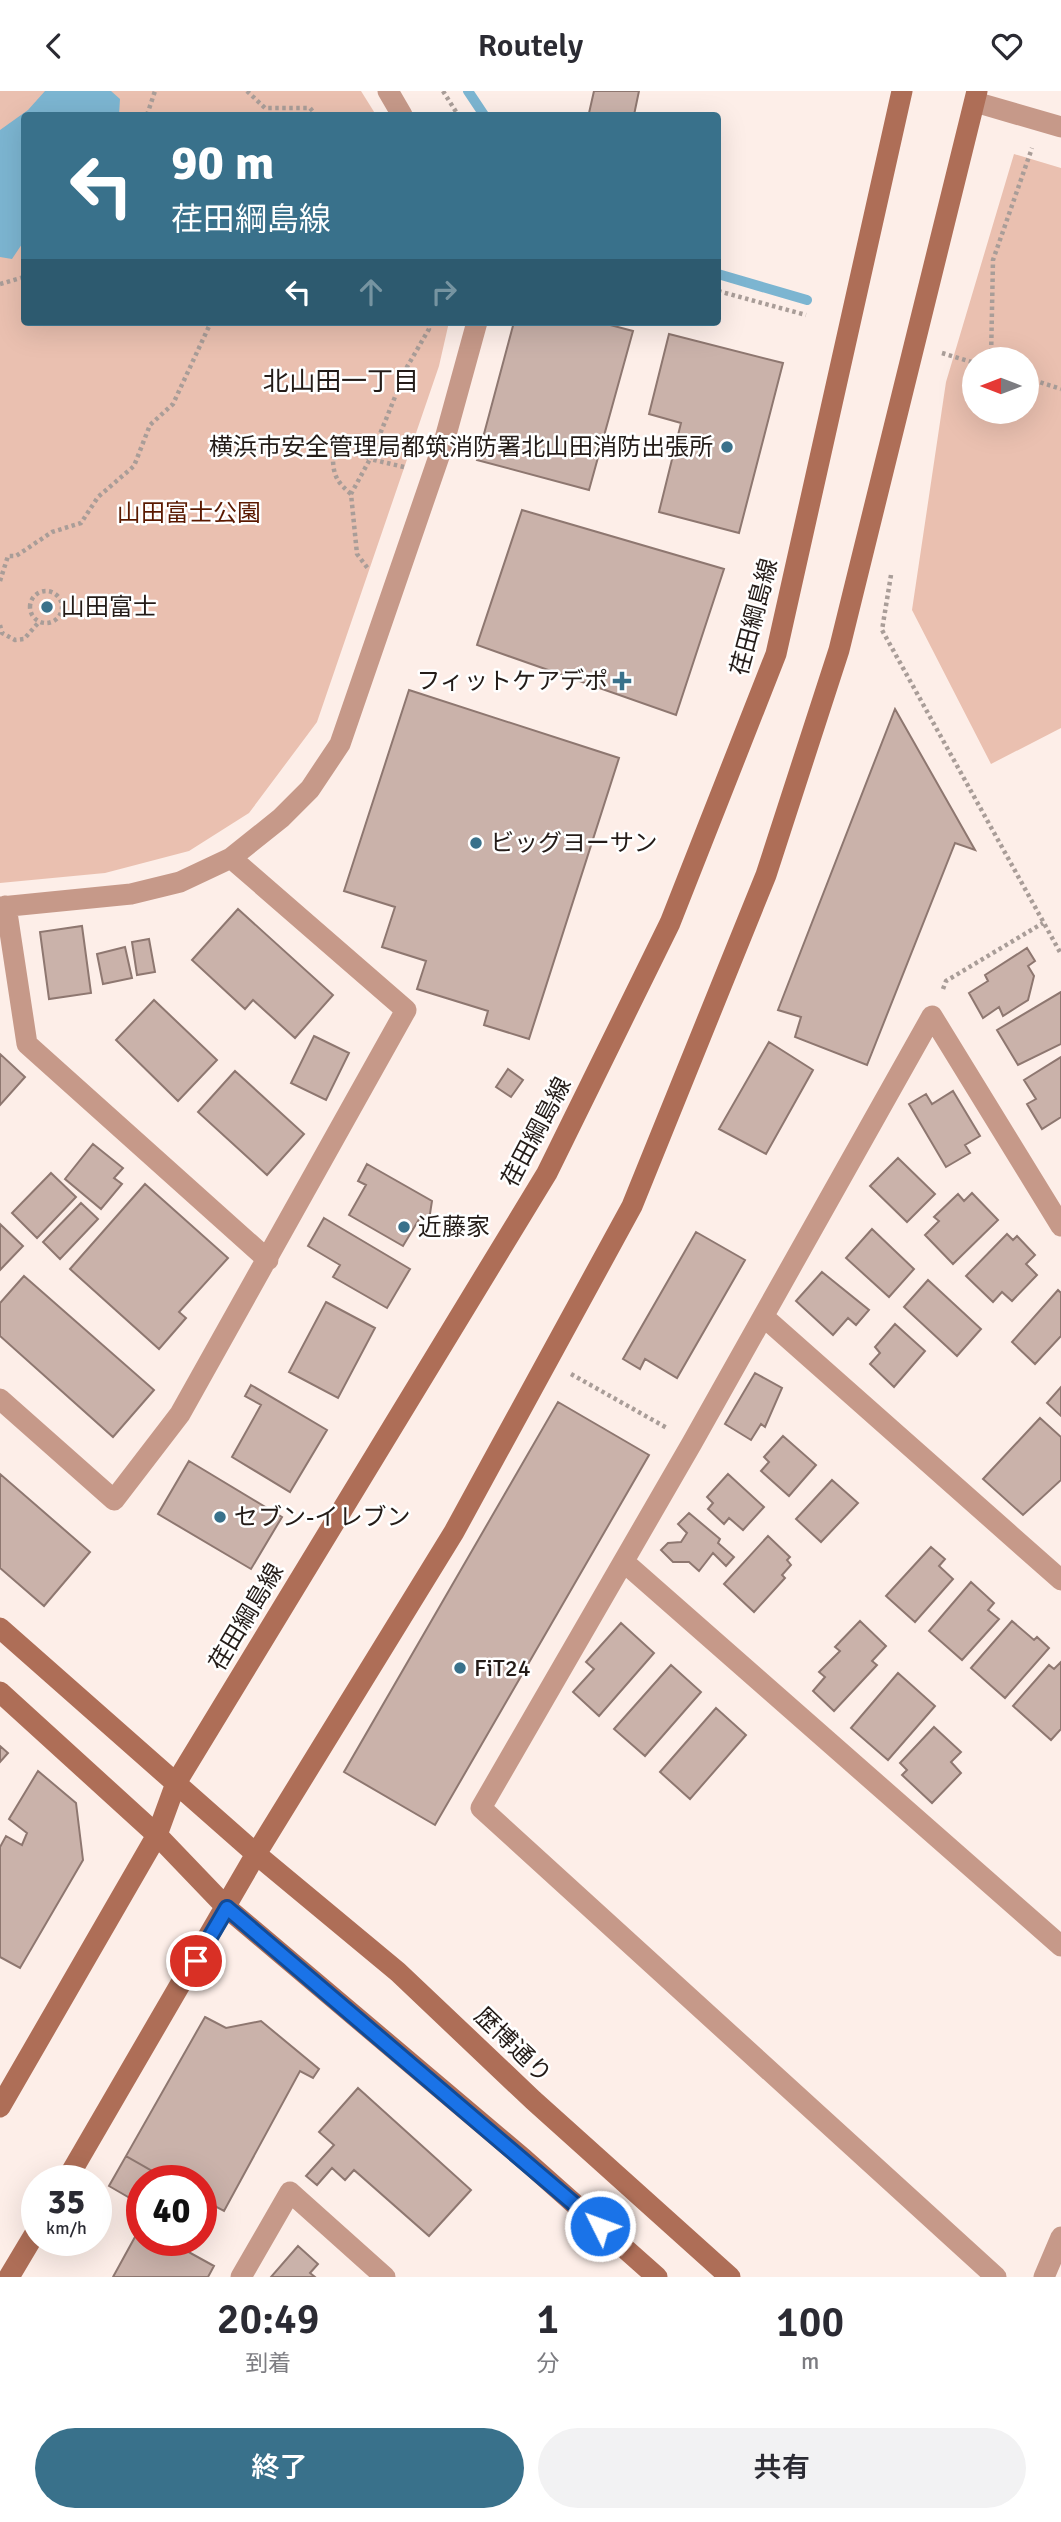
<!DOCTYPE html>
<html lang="ja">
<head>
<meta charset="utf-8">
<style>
	:root { --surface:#fff; --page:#f2f2f3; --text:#2b2b33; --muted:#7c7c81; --accent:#39718b }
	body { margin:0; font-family:Signika,"Noto Sans JP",sans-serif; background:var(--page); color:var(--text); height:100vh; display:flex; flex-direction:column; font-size:26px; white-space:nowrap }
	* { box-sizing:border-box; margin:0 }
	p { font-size:23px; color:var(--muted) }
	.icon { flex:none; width:38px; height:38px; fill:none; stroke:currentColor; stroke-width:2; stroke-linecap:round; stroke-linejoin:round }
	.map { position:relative; height:2186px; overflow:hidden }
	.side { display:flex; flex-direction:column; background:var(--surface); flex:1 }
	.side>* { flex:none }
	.guide { position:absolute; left:21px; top:21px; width:700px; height:214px; border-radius:7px; box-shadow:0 7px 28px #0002; background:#39718b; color:#fff; overflow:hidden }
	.needle { width:46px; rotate:270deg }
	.tools { position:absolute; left:962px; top:256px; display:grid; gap:14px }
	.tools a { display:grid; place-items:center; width:77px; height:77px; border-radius:50%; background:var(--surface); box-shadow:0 7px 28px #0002; font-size:35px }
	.speed { position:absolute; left:21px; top:2074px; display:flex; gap:14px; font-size:35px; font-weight:700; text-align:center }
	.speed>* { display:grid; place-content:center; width:91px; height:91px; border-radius:50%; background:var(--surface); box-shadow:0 7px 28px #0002; line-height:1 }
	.speed small { font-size:18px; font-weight:400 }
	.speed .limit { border:10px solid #d22; background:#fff; color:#111 }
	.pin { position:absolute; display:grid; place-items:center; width:60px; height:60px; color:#fff; margin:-30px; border:4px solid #fff; border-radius:50%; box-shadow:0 2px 7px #0007 }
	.me { position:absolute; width:77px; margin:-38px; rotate:312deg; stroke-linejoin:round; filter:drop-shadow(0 0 5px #0008) }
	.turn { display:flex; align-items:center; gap:24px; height:147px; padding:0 35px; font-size:32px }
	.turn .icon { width:91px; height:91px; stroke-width:2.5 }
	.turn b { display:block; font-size:49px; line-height:60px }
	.lanes { display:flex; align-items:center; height:66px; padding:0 35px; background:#0003; justify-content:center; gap:35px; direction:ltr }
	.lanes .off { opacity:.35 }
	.eta { display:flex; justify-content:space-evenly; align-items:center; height:119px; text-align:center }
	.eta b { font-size:42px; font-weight:600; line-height:49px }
	.cta { display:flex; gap:14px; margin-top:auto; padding:14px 35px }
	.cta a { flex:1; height:80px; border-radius:42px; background:var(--accent); color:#fff; font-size:28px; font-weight:600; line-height:80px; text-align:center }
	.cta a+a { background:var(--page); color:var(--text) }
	header { display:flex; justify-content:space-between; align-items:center; height:91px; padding:0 35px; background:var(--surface); font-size:32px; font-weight:600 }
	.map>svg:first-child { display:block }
</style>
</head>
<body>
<header><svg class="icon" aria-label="back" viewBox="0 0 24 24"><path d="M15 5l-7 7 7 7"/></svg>Routely<svg class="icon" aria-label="heart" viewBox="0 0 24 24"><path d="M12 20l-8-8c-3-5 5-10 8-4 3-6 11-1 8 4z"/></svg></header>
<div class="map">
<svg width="1061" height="2186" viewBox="0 0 1061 2186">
	<rect width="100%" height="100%" fill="#fdeee8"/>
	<!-- green -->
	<path fill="#eac0b0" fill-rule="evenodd" d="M0,0h361l15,24h-352v207h425l-10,44 -122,356 -68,91 -60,38 -84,22 -105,10z
		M1014,63l47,14v560l-70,36 -79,-154 34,-228zM975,268h52v52h-52z"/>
	<!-- water -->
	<path fill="#7cb5d1" d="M45,0h66l9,8 -1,16h-95v126l-12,18 -12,-2v-127l28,-20z"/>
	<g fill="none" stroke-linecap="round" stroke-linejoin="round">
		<!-- stream -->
		<path stroke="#7cb5d1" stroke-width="10" d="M468,0l16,24
			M718,183l89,26"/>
	</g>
	<!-- building -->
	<path fill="#cab2aa" stroke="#8e7770" stroke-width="2" d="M594,0h45l-5,24 -45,-2z
		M514,231h85l34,9 -44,159 -112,-30z
		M669,243l114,29 -44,170 -80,-21 22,-89 -32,-9z
		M522,419l202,59 -48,146 -199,-70z
		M409,599l210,68 -90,281 -45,-14 4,-14 -71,-22 9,-28 -44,-14 13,-40 -51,-16z
		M895,618l80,141 -20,-7 -88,222 -72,-28 6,-20 -23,-7z
		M238,818l95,86 -38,43 -42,-38 -8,9 -53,-49z
		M82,835l9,67 -42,6 -9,-67z
		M149,848l6,33 -18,3 -5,-33z
		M125,856l7,31 -29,6 -6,-30z
		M1027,857l8,13 -7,5 6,10 -6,24 -25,16 -4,-9 -16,11 -14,-25 19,-12 -3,-6z
		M1061,901v52l-43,21 -21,-35z
		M154,909l63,60 -39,41 -62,-61z
		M314,945l35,17 -23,47 -35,-17z
		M769,951l44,28 -47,84 -47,-25z
		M0,963l25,23 -25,28z
		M1061,966v60l-19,12 -15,-25 9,-5 -12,-19z
		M508,978l15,11 -12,17 -15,-10z
		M235,980l69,63 -37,41 -69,-63z
		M953,1000l27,45 -15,9 5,8 -24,14 -37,-63 17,-10 6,10z
		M93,1053l30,24 -9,10 8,6 -21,25 -36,-30z
		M898,1067l37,36 -28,28 -37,-36z
		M367,1073l65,37 -3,19 -8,-4 -18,30 -54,-31 17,-30 -8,-4z
		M51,1082l25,24 -39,41 -25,-25z
		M145,1093l83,74 -49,54 7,6 -27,31 -89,-80z
		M972,1102l26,27 -45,44 -28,-29 14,-14 -5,-4 24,-23 6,7z
		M81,1112l17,16 -38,40 -17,-17z
		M324,1127l86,51 -23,39 -54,-31 7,-12 -32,-19z
		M0,1133l23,22 -23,24z
		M872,1138l42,40 -25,28 -43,-39z
		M696,1141l49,28 -68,118 -32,-19 -5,10 -17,-10z
		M1007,1143l6,6 4,-4 18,19 -9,9 11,11 -25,26 -10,-9 -9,10 -27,-26z
		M822,1181l47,38 -13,15 -8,-7 -15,17 -37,-34z
		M24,1185l130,114 -41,47 -113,-101v-33z
		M928,1189l53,49 -24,27 -53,-49z
		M1058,1199l3,3v43l-26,28 -23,-22z
		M326,1211l49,26 -37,70 -49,-26z
		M895,1233l30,27 -31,36 -24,-23 10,-11 -5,-6z
		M755,1282l27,15 -17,39 -4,-3 -10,16 -26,-16z
		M251,1294l76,45 -37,62 -58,-35 29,-52 -16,-9z
		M1061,1296v29l-14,-13z
		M558,1311l91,53 -214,370 -91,-53z
		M1040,1327l21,19v43l-38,35 -40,-36z
		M783,1345l33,29 -27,31 -28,-25 8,-9 -5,-5z
		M189,1370l93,56 -31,52 -93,-55z
		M0,1383l90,78 -46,54 -44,-38z
		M728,1383l36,33 -21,23 -14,-12 -5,6 -16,-15 5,-6 -6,-6z
		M832,1389l26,23 -37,39 -25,-23z
		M689,1422l31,26 -2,4 16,14 -8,9 -13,-13 -14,18 -10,-9h-16l-12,-12 7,-7 13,-1 6,-9 -9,-9z
		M768,1445l22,21 -3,3 4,5 -9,10 3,3 -31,34 -30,-28z
		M931,1456l14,12 -6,7 14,13 -38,43 -29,-26z
		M971,1491l23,21 -6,7 11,9 -37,41 -33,-29z
		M860,1530l26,25 -14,15 5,4 -43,46 -21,-20 12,-14 -6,-5 21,-21 -5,-4z
		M1012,1530l22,19 3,-3 12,11 -44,50 -34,-30z
		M621,1532l33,30 -55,63 -26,-24 21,-23 -8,-7z
		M1061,1571v67l-10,11 -38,-34 36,-41 5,4z
		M671,1574l30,27 -56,64 -31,-27z
		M898,1582l37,33 -47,54 -37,-32z
		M716,1617l30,27 -56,64 -30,-27z
		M934,1636l27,25 -10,10 10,11 -29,30 -30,-28 5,-5 -7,-7z
		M0,1655l8,7 -8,9z
		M38,1680l38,32 7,57 -63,108 -20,-11v-110l6,-11 16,9 5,-12 -18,-14z
		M205,1926l21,11 35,-7 58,48 -6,9 -13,-7 -76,140 -23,-12v-18h-31l-44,-25z
		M358,1997l113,102 -42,46 -75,-66 -9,10 -13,-12 -15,17 -11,-9 28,-31 -15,-13z
		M126,2065l43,25h-27v24l-33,-19z
		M141,2135l1,14h25l47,26 -6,11h-95z
		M298,2155l20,18 -8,9 5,4h-44z"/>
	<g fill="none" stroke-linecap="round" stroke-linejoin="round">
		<!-- path -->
		<path stroke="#a99d98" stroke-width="4.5" stroke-dasharray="3.5 3.5" stroke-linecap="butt" d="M247,0l18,17h45l6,7
			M443,0l15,24
			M147,24l8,-24
			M0,193l24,-7
			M718,200l88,24
			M942,262l33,10
			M991,268l2,-99 39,-112
			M1027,287l34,11
			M404,376l-34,-8 37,-92 22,-38 -2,-7
			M351,403c-13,-11 -18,-18 -18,-36l24,-7 13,8 -19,35 6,60 12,16
			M891,484l-9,55 179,324
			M0,490l8,-25h8l36,-24 29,-9 17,-26 36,-31 16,-41 23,-21 38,-82
			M30 516a16 16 0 1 1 32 0a16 16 0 1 1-32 0Z
			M0,534l2,8 13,7 9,-1 15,-17
			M943,898l3,-8 97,-58
			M571,1283l96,54"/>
		<!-- street -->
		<path stroke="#c69989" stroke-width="21" d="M388,0l14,24
			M975,11l86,25
			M6,815l21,138 241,216
			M0,816l131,-13 49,-12 51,-24 50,-40 29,-29 30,-45 104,-302 33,-120
			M764,1226l297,263
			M0,1308l114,101 66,-86 226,-404 -175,-152
			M624,1471l437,384
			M241,2186l49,-85 95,85
			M996,2186l-515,-469 211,-365 240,-427 129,210
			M1044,2186l17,-40"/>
		<!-- secondary -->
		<path stroke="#ae6e57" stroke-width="21" d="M0,1537l256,226 142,118 135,128 197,177
			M0,1601l157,143 70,73 297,251 133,118
			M0,2016l157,-272 19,-52 371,-610 123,-250 106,-269 126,-563
			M66,2090l190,-327 198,-322 178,-326 134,-331 73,-225 138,-559
			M9,2186l28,-47"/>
	</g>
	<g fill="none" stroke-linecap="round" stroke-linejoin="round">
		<!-- route casing -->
		<g stroke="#114b97" stroke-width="18">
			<path id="route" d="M196,1870l31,-53 373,318"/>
		</g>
		<!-- route -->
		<use href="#route" stroke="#1a73e8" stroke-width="12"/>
	</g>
	<!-- markers -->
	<g fill="#39718b" stroke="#fff" stroke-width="2.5">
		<circle cx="727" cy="356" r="7"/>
		<circle cx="47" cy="516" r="7"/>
		<path d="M618.5 579.5h7v7h7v7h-7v7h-7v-7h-7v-7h7z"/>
		<circle cx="476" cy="752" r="7"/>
		<circle cx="404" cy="1136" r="7"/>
		<circle cx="220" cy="1426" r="7"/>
		<circle cx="460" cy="1577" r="7"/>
	</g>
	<g text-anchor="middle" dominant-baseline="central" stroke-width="5" stroke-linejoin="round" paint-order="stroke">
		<!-- poi labels -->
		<g font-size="24" fill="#241c18" stroke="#fff" text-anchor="start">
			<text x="713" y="356" text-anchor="end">横浜市安全管理局都筑消防署北山田消防出張所</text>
			<text x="61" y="516">山田富士</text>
			<text x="608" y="590" text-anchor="end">フィットケアデポ</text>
			<text x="490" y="752">ビッグヨーサン</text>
			<text x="418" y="1136">近藤家</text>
			<text x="234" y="1426">セブン-イレブン</text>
			<text x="474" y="1577">FiT24</text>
		</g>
		<!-- park labels -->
		<g font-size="24" fill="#5a1900" stroke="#fff">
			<text x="189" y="422">山田富士公園</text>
		</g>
		<!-- street labels -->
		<g font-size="24" fill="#241c18" stroke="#fff">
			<text transform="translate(754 526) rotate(-75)">荏田綱島線</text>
			<text transform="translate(536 1041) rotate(-62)">荏田綱島線</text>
			<text transform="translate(246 1526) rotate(-59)">荏田綱島線</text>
			<text transform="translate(513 1954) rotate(44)">歴博通り</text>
		</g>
		<!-- neighbourhood labels -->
		<g font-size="26" fill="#241c18" stroke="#fff">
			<text x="341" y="291">北山田一丁目</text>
		</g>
	</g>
</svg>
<div class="tools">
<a><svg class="needle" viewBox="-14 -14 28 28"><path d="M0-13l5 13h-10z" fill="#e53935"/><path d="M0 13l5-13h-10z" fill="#7c7c81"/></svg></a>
</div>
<div class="speed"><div>35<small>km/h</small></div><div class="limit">40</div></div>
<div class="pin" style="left:196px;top:1870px;background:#d93025"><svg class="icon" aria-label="arrive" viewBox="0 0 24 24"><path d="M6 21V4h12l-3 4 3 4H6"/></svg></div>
<svg class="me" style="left:600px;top:2135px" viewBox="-20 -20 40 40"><circle r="17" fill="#1a73e8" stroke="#fff" stroke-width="3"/><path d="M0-11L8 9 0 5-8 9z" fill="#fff"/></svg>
<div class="guide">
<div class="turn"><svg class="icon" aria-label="left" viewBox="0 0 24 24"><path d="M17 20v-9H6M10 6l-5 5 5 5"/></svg><div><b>90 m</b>荏田綱島線</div></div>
<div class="lanes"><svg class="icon" aria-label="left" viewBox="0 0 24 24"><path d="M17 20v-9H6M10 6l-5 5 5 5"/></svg><svg class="icon off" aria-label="ahead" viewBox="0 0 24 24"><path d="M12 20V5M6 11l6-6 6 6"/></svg><svg class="icon off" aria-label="right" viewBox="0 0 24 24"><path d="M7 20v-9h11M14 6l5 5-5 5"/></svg></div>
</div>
</div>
<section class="side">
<div class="eta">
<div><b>20:49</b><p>到着</p></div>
<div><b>1</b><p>分</p></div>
<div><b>100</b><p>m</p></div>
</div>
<div class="cta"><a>終了</a><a>共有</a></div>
</section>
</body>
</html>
